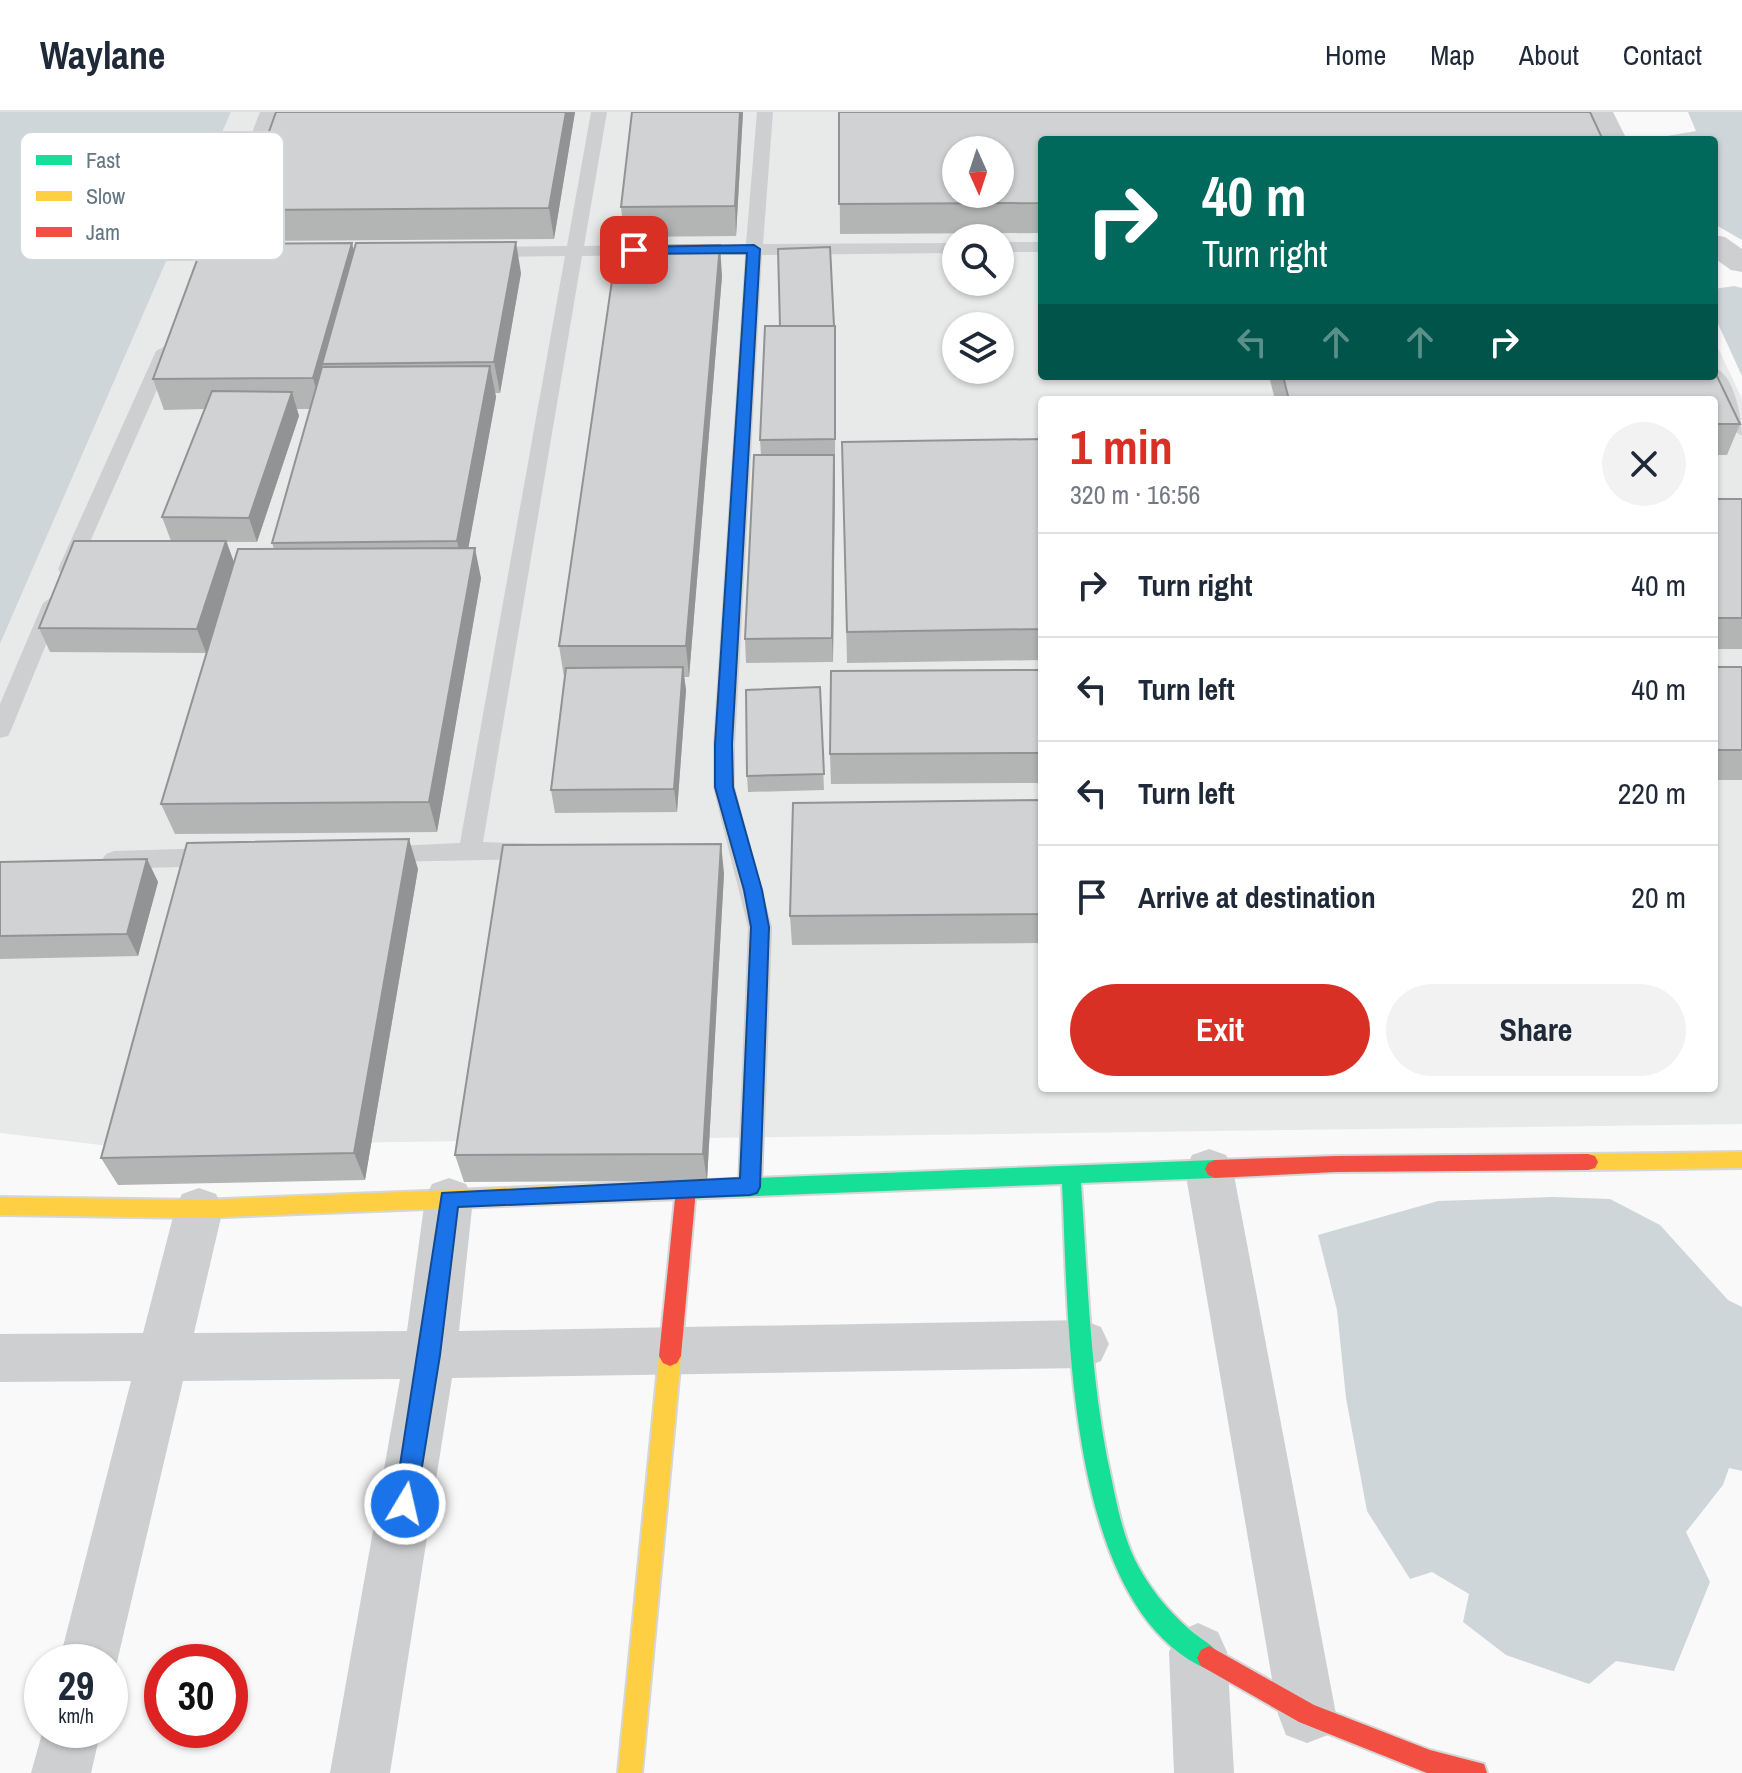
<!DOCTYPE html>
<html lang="en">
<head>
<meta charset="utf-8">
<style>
	:root { --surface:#fff; --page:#f2f2f3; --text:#1f2937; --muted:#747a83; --line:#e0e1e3; --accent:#d93025 }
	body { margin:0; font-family:"Archivo Narrow",sans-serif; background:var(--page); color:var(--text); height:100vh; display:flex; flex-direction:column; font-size:30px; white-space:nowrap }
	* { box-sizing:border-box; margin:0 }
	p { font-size:26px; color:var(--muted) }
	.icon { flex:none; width:44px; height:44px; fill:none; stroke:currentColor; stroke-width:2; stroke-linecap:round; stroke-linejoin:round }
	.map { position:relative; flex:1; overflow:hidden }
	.sheet { position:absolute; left:1038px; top:284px; width:680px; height:696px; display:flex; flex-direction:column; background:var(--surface); border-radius:8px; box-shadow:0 2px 6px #0004 }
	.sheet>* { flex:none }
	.top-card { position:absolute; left:1038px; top:24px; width:680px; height:244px; border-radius:8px; box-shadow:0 2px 6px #0004; background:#00695c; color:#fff; overflow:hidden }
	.needle { width:52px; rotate:177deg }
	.fabs { position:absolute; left:942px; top:24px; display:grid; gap:16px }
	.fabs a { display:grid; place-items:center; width:72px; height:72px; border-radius:50%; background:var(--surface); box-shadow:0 2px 6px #0004; font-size:40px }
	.speed { position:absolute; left:24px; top:1532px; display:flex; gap:16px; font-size:40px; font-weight:700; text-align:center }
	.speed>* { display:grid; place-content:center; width:104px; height:104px; border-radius:50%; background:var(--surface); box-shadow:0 2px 6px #0004; line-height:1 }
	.speed small { font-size:20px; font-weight:400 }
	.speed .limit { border:12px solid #d22; background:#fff; color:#111 }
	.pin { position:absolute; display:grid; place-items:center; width:68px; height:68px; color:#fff; margin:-34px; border-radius:16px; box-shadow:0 4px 12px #0006 }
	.me { position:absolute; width:88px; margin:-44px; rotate:9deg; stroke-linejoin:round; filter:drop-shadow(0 0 6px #0008) }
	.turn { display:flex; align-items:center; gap:28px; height:168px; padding:0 32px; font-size:36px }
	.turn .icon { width:104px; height:104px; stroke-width:2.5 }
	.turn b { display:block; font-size:56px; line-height:68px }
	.lanes { display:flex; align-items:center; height:76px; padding:0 32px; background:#0003; justify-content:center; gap:40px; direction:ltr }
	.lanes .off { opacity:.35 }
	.round { display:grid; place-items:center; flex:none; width:84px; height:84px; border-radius:42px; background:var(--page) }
	.head { display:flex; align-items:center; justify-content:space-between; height:136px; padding:0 32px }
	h1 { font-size:48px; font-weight:800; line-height:60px; color:var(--accent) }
	.button { display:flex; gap:16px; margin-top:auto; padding:16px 32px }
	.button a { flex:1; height:92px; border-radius:48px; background:var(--accent); color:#fff; font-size:32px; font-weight:800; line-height:92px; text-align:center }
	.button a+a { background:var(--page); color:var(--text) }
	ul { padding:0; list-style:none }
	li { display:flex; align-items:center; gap:24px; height:104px; padding:0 32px; border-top:2px solid var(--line) }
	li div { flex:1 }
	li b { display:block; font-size:30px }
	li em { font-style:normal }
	header { display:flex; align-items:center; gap:48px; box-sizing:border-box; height:112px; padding:0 40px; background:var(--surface); border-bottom:2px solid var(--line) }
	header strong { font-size:38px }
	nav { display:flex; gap:44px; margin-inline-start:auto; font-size:28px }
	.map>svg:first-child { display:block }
</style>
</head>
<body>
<header>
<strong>Waylane</strong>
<nav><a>Home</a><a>Map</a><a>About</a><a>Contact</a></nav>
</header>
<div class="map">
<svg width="1742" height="1661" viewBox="0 0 1742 1661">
	<rect width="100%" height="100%" fill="#f9f9f9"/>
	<!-- built -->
	<path fill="#e8e9e9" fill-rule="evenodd" d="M231,0h1378l-567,28v236h672v-37l28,60v725l-1633,22 -109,-13v-489zM956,38h44v44h-44zM956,126h44v44h-44zM956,214h44v44h-44zM1042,288h672v688h-672z"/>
	<!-- water -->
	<path fill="#ced6d9" d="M0,0h231l-231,532z
		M1688,0h54v128l-28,-16v-84h-52l5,-4 29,-5z
		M1734,174l8,2v88l-28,-61v-26z
		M1553,1085l57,2 50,26 68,75 14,7v164l-13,-3 -6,17 -37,47 24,50 -36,89 -58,-10 -27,23 -83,-29 -43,-33 6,-28 -37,-22 -22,7 -43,-68 -21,-113 -9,-88 -19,-75 120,-34z"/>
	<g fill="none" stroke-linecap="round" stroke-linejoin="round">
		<!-- fast casing -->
		<g stroke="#d5d6d7" stroke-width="4">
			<path id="fast" d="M1215,1048l7,3 3,6 -3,6 -7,3 -134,5c7,99 9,200 31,298 5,25 11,53 22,77 13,27 33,52 56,72 10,9 25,15 31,28l-4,8 -8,4c-146,-61 -140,-355 -147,-486l-381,15 -7,-3 -3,-6 3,-6 7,-3z"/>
		</g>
		<!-- slow casing -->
		<g stroke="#d5d6d7" stroke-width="4">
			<path id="slow" d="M1742,1040v16l-154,2 -7,-2 -3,-6 3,-6 7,-2z
				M681,1069l7,3 3,6 -3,6 -7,3 -482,19 -199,-3v-18l199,3z
				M670,1234l7,3 4,7 -39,417h-24l41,-417 4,-7z"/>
		</g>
		<!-- jam casing -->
		<g stroke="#d5d6d7" stroke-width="4">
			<path id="jam" d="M1588,1042l7,2 3,6 -3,6 -7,2 -252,2 -121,6 -7,-3 -3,-6 3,-6 7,-3 121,-4z
				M686,1068l7,3 3,6 -15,167 -4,7 -7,3 -7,-3 -4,-7 17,-167 3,-6z
				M1209,1534l105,59 116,45 54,14 3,9h-60l-128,-51 -98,-56 -4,-8 4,-8z"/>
		</g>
		<!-- lane -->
		<path fill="#cecfd0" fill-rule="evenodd" d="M260,0h16l-56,151 -3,4h-12l-3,-4z
			M591,0h16l-23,134 66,-1 9,5 -9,5 -68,1 -99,586 58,2 4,6 -4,6 -8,3 -151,3 -8,-3 -4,-6 4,-6 86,-4 105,-587 -79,1 -9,-5 9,-5 81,-1z
			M757,0h16l-10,132 193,-1v10l-194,2 -27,489v43l37,140 -9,260 -4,8 -9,3 -9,-3 -4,-8 11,-260 -35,-140v-43l32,-489h-55l-9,-5 9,-5 56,-1z
			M1000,130h42v10h-42z
			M165,234l9,5 -96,218 -10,7 -7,-2 -3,-5 98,-218z
			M1714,256c20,5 28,50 28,68l-9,-6 -27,-54h8z
			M53,484l10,7 -52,127 -3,6 -8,2v-34l43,-101z
			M213,736l8,3 4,6 -4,6 -8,3 -99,3 -8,-3 -4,-6 4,-6 8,-3z"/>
		<!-- street -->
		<path fill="#cecfd0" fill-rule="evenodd" d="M1585,0h28l14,28h-30z
			M1714,123l11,2 17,12v23l-11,-2 -17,-12z
			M1209,1037l17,6 7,15 103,544 -8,21 -21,8 -21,-8 -8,-21 -93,-544 7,-15z
			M449,1066l17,6 7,15 -14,132 624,-11 18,7 8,17 -8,17 -18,7 -631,10 -62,395h-60l70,-394 -217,2 -66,281 -7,16v-16h-51l72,-281 -131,1v-48l143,-1 32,-124 7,-15 17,-6 17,6 7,15 -29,124 213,-2 18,-132 7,-15z
			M1198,1511l20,9 9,20 7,121h-60l-5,-121 9,-20z
			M43,1618h58l-10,43h-60z"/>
		<!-- fast -->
		<use href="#fast" fill="#16e098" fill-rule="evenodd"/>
		<!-- slow -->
		<use href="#slow" fill="#ffcf43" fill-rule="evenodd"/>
		<!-- jam -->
		<use href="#jam" fill="#f24e42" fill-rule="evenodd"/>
	</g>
	<!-- wall -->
	<path fill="#b3b5b5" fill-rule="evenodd" d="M575,0l-21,127 -304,2 -9,-31z
		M743,0l-7,124 -112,1 -3,-30z
		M839,0l203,28v93l-202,1z
		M354,140l167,21 -21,120h-5l1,4 -28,151 13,30 -44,254 -262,2 -14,-30 45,-151 -156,-1 -11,-24 132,-87 -9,-24 42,-108 -40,1 -11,-31zM297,297h13l-38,134 2,6 -40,14 -7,-21h30l42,-126z
		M722,164l-33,401h-5l2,13 -9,122 -122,1 -4,-23 13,-113 -5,-31z
		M836,238l-3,312 -87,1 -1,-24 16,-184 -1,-15z
		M1269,264h445l26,48 -13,31h-13v-55h-439z
		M1042,327v221l-195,3 -5,-221z
		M1714,387h28v150h-28z
		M1714,555h28v113h-28z
		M1042,558v113l-211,1 -1,-30z
		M820,575l4,103 -76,2 -1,-16z
		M1042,688v143l-250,2 -2,-29z
		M147,747l11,23 -20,74 -138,3v-97z
		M418,757l-53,311 -247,5 -17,-27z
		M724,761l-17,308 -243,1 -9,-27z"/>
	<!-- shaded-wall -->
	<path fill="#929394" d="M566,0h9l-21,127 -5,-31z
		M740,0h3l-7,124 -1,-30z
		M516,130l5,31 -21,120 -6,-31z
		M352,131l7,31 -37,90 6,21 -7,24 -8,-31z
		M720,133l2,31 -33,401 -3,-31z
		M490,254l6,31 -32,175 -7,-31z
		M292,280l7,24 -42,126 -8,-24z
		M834,343l1,24 -2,183 -1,-24z
		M226,429l9,24 -29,88 -9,-24z
		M475,436l6,30 -44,254 -8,-30z
		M683,555l3,23 -9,122 -3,-23z
		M409,727l9,30 -53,311 -11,-27z
		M721,732l3,29 -17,308 -4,-27z
		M147,747l11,23 -20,74 -11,-22z"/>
	<!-- building -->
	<path fill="#d0d2d3" stroke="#929394" stroke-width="2" fill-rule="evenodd" d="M276,0h290l-17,96 -308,2z
		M632,0h108l-5,94 -114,1z
		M839,0h751l13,28h-561v63l-203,1zM956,38h44v44h-44z
		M516,130l-22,120 -172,2 34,-121z
		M352,131l-39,135 -160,1 50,-135z
		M720,133l-34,401h-127l58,-400z
		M830,135l4,79h-54l-2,-77z
		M765,214h70v113l-75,1z
		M490,254l-33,175 -185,2 50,-176z
		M1714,258l26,54h-26v-24h-425l-6,-24h431z
		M212,279l80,1 -43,126 -87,-1z
		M1042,327v190l-195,3 -5,-190z
		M754,343h80l-2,183 -87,1z
		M1714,387h28v119h-28z
		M74,429h152l-29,88 -158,-1z
		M475,436l-46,254 -268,2 77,-255z
		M683,555l-9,122 -123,1 15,-122z
		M1714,555h28v83h-28z
		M1042,558v83l-212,1 1,-83z
		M820,575l4,87 -77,2 -1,-86z
		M1042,688v114l-252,2 3,-113z
		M409,727l-55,314 -253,5 86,-315z
		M721,732l-18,310 -248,1 48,-310z
		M147,747l-20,75 -127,2v-74z"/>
	<!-- route -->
	<path fill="#1a73e8" stroke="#114b97" stroke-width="2" d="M754,133l6,4 -28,495 1,43 29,103 7,37 -9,260 -3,6 -7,2 -292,12 -18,148 -24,149 -3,8 -8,3 -8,-3 -3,-8 48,-311 298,-15 11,-251 -7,-37 -29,-103v-43l32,-491 -113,1 -6,-4 6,-3z"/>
	<!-- legend -->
	<rect x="20" y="20" width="264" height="128" rx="12" fill="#fff" stroke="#d1d6da" stroke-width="2"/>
	<rect x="36" y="43" width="36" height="10" fill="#16e098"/>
	<rect x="36" y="79" width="36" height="10" fill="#ffcf43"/>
	<rect x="36" y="115" width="36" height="10" fill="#f24e42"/>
	<g font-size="22" fill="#657683">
		<text x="86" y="56">Fast</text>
		<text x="86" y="92">Slow</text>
		<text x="86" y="128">Jam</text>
	</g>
</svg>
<div class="fabs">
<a><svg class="needle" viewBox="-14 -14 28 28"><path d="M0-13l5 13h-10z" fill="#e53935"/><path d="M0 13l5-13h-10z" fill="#747a83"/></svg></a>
<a><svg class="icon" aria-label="search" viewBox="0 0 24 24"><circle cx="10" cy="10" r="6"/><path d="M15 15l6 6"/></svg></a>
<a><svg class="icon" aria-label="layers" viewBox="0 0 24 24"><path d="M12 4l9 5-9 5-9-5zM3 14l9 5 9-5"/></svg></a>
</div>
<div class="speed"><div>29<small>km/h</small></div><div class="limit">30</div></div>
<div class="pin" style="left:634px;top:138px;background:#d93025"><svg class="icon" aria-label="arrive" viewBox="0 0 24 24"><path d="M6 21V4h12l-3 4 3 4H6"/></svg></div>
<svg class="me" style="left:405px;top:1392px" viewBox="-20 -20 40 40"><circle r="17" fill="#1a73e8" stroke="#fff" stroke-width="3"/><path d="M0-11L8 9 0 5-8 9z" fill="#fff"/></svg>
<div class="top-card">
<div class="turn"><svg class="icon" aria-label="right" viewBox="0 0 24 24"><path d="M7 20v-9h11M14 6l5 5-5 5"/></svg><div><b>40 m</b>Turn right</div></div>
<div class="lanes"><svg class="icon off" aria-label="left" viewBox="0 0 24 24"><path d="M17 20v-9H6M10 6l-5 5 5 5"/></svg><svg class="icon off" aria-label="ahead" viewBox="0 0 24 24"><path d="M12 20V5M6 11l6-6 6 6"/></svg><svg class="icon off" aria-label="ahead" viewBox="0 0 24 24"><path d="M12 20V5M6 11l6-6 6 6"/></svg><svg class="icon" aria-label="right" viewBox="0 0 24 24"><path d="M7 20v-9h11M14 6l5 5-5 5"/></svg></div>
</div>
<section class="sheet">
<div class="head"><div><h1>1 min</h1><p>320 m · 16:56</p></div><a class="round"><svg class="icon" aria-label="close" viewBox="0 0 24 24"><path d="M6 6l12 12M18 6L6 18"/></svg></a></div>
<ul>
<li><svg class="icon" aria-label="right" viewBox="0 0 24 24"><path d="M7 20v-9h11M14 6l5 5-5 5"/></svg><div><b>Turn right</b></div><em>40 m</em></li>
<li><svg class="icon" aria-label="left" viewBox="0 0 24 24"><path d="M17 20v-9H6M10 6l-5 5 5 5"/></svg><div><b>Turn left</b></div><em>40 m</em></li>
<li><svg class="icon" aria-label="left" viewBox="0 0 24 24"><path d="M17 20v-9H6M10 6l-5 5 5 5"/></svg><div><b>Turn left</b></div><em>220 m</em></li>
<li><svg class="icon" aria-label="arrive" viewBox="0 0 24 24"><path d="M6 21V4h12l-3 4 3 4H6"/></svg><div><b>Arrive at destination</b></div><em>20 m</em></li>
</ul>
<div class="button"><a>Exit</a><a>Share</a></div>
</section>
</div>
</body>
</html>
